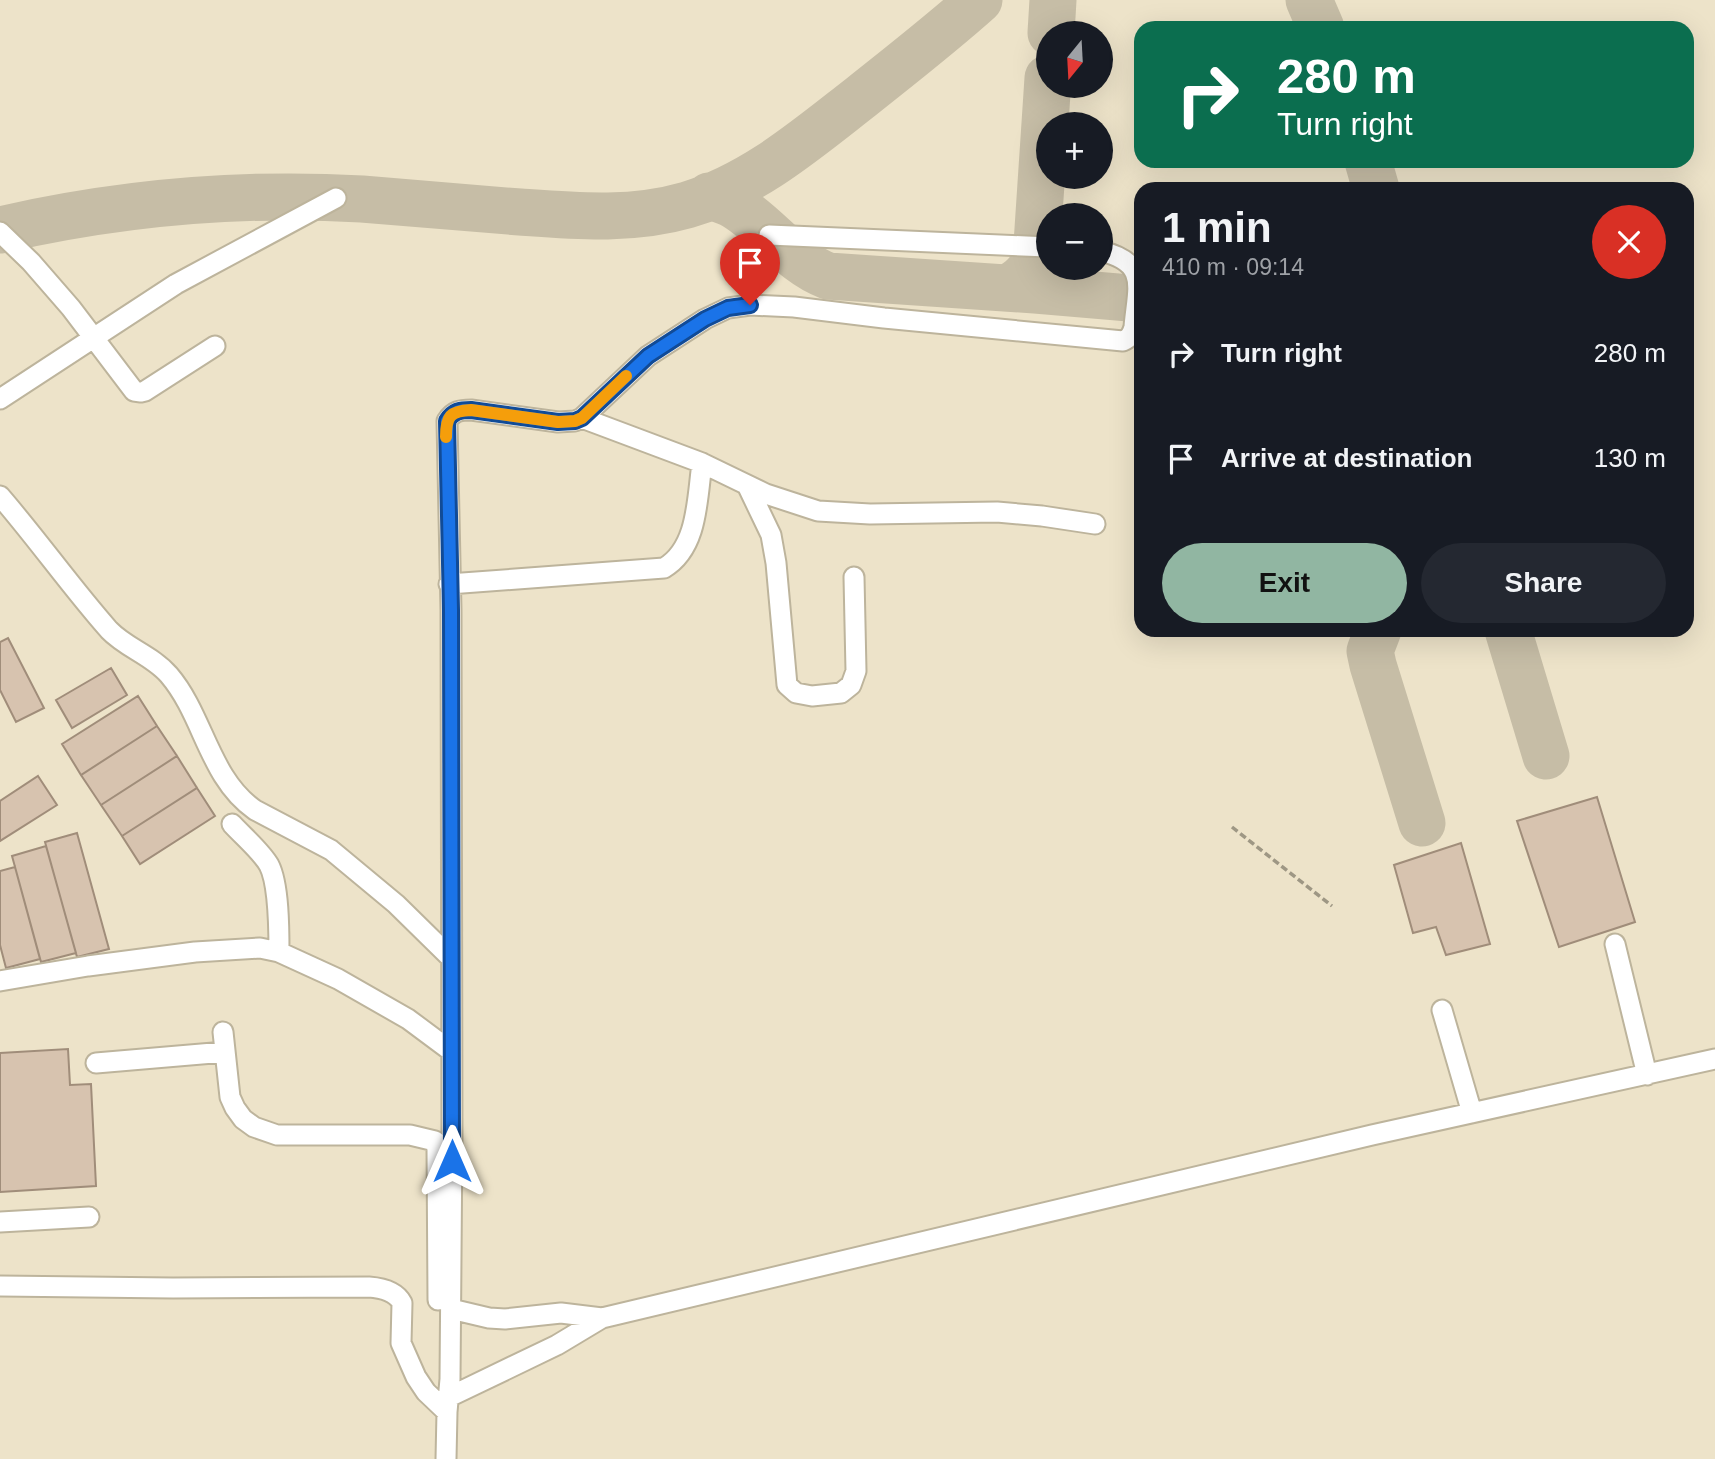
<!DOCTYPE html>
<html lang="en">
<head>
<meta charset="utf-8">
<style>
	:root { --surface:#171b24; --page:#242831; --text:#f1f3f6; --muted:#9ea1a6; --accent:#91b6a2 }
	body { margin:0; font-family:Helvetica,sans-serif; background:var(--page); color:var(--text); height:100vh; display:flex; flex-direction:column; font-size:26px; white-space:nowrap }
	* { box-sizing:border-box; margin:0 }
	p { font-size:23px; color:var(--muted) }
	.icon { flex:none; width:38px; height:38px; fill:none; stroke:currentColor; stroke-width:2; stroke-linecap:round; stroke-linejoin:round }
	.map { position:relative; flex:1; overflow:hidden }
	.details { position:absolute; left:1134px; top:182px; width:560px; height:455px; display:flex; flex-direction:column; background:var(--surface); border-radius:21px; box-shadow:0 7px 28px #0002 }
	.details>* { flex:none }
	.hud { position:absolute; left:1134px; top:21px; width:560px; height:147px; border-radius:21px; box-shadow:0 7px 28px #0002; background:#0b6e4f; color:#fff; overflow:hidden }
	.needle { width:46px; rotate:198deg }
	.controls { position:absolute; left:1036px; top:21px; display:grid; gap:14px }
	.controls a { display:grid; place-items:center; width:77px; height:77px; border-radius:50%; background:var(--surface); box-shadow:0 7px 28px #0002; font-size:35px }
	.pin { position:absolute; display:grid; place-items:center; width:60px; height:60px; color:#fff; margin:-72px -30px; border-radius:50% 50% 50% 0; rotate:-45deg; box-shadow:0 0 7px #0007 }
	.pin .icon { rotate:45deg }
	.me { position:absolute; width:77px; margin:-38px; rotate:0deg; stroke-linejoin:round; filter:drop-shadow(0 0 5px #0008) }
	.turn { display:flex; align-items:center; gap:24px; height:147px; padding:0 28px; font-size:32px }
	.turn .icon { width:91px; height:91px; stroke-width:2.5 }
	.turn b { display:block; font-size:49px; line-height:60px }
	.round { display:grid; place-items:center; flex:none; width:74px; height:74px; border-radius:37px; background:var(--page) }
	.overview { display:flex; align-items:center; justify-content:space-between; height:119px; padding:0 28px }
	h1 { font-size:42px; font-weight:700; line-height:52px }
	.cta { display:flex; gap:14px; margin-top:auto; padding:14px 28px }
	.cta a { flex:1; height:80px; border-radius:42px; background:var(--accent); color:#111; font-size:28px; font-weight:700; line-height:80px; text-align:center }
	.cta a+a { background:var(--page); color:var(--text) }
	ul { padding:0; list-style:none }
	li { display:flex; align-items:center; gap:21px; height:105px; padding:0 28px }
	li div { flex:1 }
	li b { display:block; font-size:26px }
	li em { font-style:normal }
	.map>svg:first-child { display:block }
</style>
</head>
<body>
<div class="map">
<svg width="1715" height="1459" viewBox="0 0 1715 1459">
	<rect width="100%" height="100%" fill="#ede3c9"/>
	<g fill="none" stroke-linecap="round" stroke-linejoin="round">
		<!-- taxiway -->
		<path stroke="#c6bda6" stroke-width="47" d="M1309,0l12,28
			M1051,33l2,-33
			M1368,161l8,28
			M709,196c9,3 18,5 26,10 33,20 56,56 93,70l207,14 106,9
			M0,230c118,-27 241,-38 362,-31 52,4 105,9 158,13 56,4 112,9 167,-7 67,-20 120,-66 174,-108 40,-32 80,-63 118,-97
			M1008,288c14,-8 21,-15 28,-29l12,-181
			M1378,630l-8,21 3,14 49,158
			M1508,630l38,126"/>
	</g>
	<!-- building -->
	<path fill="#d7c3af" stroke="#a08d7a" stroke-width="2" d="M8,638l36,70 -28,14 -16,-32v-48z
		M111,668l16,27 -55,33 -16,-28z
		M138,696l19,30 -76,49 -19,-31z
		M157,726l20,30 -76,49 -20,-30z
		M177,756l20,32 -75,48 -21,-31z
		M38,776l19,29 -57,36v-40z
		M197,788l18,28 -75,48 -18,-28z
		M1597,797l38,125 -76,25 -42,-126z
		M77,833l32,116 -32,8 -32,-115z
		M1461,843l29,101 -44,11 -10,-28 -23,6 -19,-68z
		M46,846l30,107 -35,9 -29,-106z
		M15,867l25,92 -34,9 -6,-23v-74z
		M68,1049l2,36 21,-1 5,102 -96,6v-139z"/>
	<g fill="none" stroke-linecap="round" stroke-linejoin="round">
		<!-- minor casing -->
		<g stroke="#bdb49c" stroke-width="23">
			<path id="minor" d="M0,232l31,30 40,46 63,83 7,1 4,-1 70,-45
				M769,235l279,12
				M0,399l176,-115 160,-86
				M582,418l120,45 64,31 52,17 52,3 127,-2 45,4 53,8
				M747,485l24,50 5,28 11,122 9,8 16,3 29,-3 10,-8 5,-14 -2,-94
				M0,496c38,44 71,91 109,134 17,18 44,26 60,45 35,41 40,103 86,135l76,40 65,54 55,54
				M449,584l215,-16c34,-20 33,-69 38,-105
				M232,824c11,12 29,27 37,41 10,19 10,65 10,87
				M1615,944l32,131
				M0,981l88,-15 107,-14 65,-4 19,4 59,27 70,40 43,32
				M1442,1010l30,103
				M223,1032l7,65 5,11 8,11 11,8 23,8h133l25,6 2,8 1,151
				M96,1063l129,-11
				M0,1222l89,-5
				M0,1286l173,2 196,-1c13,1 27,4 33,16l-1,40 15,34 10,15 21,20
				M451,1309l38,9 16,1 56,-6 41,5
				M449,1397l108,-52 45,-27 770,-183 343,-76
				M446,1459l1,-47 3,-33 2,-242 -1,-527 -4,-189c6,-10 13,-11 24,-11l87,12 17,-1 7,-3 66,-62 57,-37 23,-11 22,-3 44,2 90,11 239,23c7,-3 9,-7 11,-14 3,-39 16,-64 -33,-76"/>
		</g>
		<!-- path -->
		<path stroke="#9e9784" stroke-width="3.5" stroke-dasharray="7 3.5" stroke-linecap="butt" d="M1232,827l100,79"/>
		<!-- minor -->
		<use href="#minor" stroke="#fff" stroke-width="19"/>
	</g>
	<g fill="none" stroke-linecap="round" stroke-linejoin="round">
		<!-- route casing -->
		<g stroke="#114b97" stroke-width="18">
			<path id="route" d="M452,1161l-1,-551 -4,-189c6,-10 13,-11 24,-11l87,12 17,-1 7,-3 66,-62 57,-37 23,-11 22,-3"/>
		</g>
		<!-- route -->
		<use href="#route" stroke="#1a73e8" stroke-width="12"/>
		<!-- slow -->
		<path stroke="#f59e0b" stroke-width="12" d="M446,437c0,-21 4,-26 25,-27l87,12 17,-1 7,-3 44,-42"/>
	</g>
</svg>
<div class="controls">
<a><svg class="needle" viewBox="-14 -14 28 28"><path d="M0-13l5 13h-10z" fill="#e53935"/><path d="M0 13l5-13h-10z" fill="#9ea1a6"/></svg></a>
<a>+</a>
<a>−</a>
</div>
<div class="pin" style="left:750px;top:305px;background:#d93025"><svg class="icon" aria-label="arrive" viewBox="0 0 24 24"><path d="M6 21V4h12l-3 4 3 4H6"/></svg></div>
<svg class="me" style="left:452px;top:1161px" viewBox="-20 -20 40 40"><path d="M0-17L14 15 0 8-14 15z" fill="#1a73e8" stroke="#fff" stroke-width="4"/></svg>
<div class="hud">
<div class="turn"><svg class="icon" aria-label="right" viewBox="0 0 24 24"><path d="M7 20v-9h11M14 6l5 5-5 5"/></svg><div><b>280 m</b>Turn right</div></div>
</div>
<section class="details">
<div class="overview"><div><h1>1 min</h1><p>410 m · 09:14</p></div><a class="round" style="background:#d93025;color:#fff"><svg class="icon" aria-label="close" viewBox="0 0 24 24"><path d="M6 6l12 12M18 6L6 18"/></svg></a></div>
<ul>
<li><svg class="icon" aria-label="right" viewBox="0 0 24 24"><path d="M7 20v-9h11M14 6l5 5-5 5"/></svg><div><b>Turn right</b></div><em>280 m</em></li>
<li><svg class="icon" aria-label="arrive" viewBox="0 0 24 24"><path d="M6 21V4h12l-3 4 3 4H6"/></svg><div><b>Arrive at destination</b></div><em>130 m</em></li>
</ul>
<div class="cta"><a>Exit</a><a>Share</a></div>
</section>
</div>
</body>
</html>
